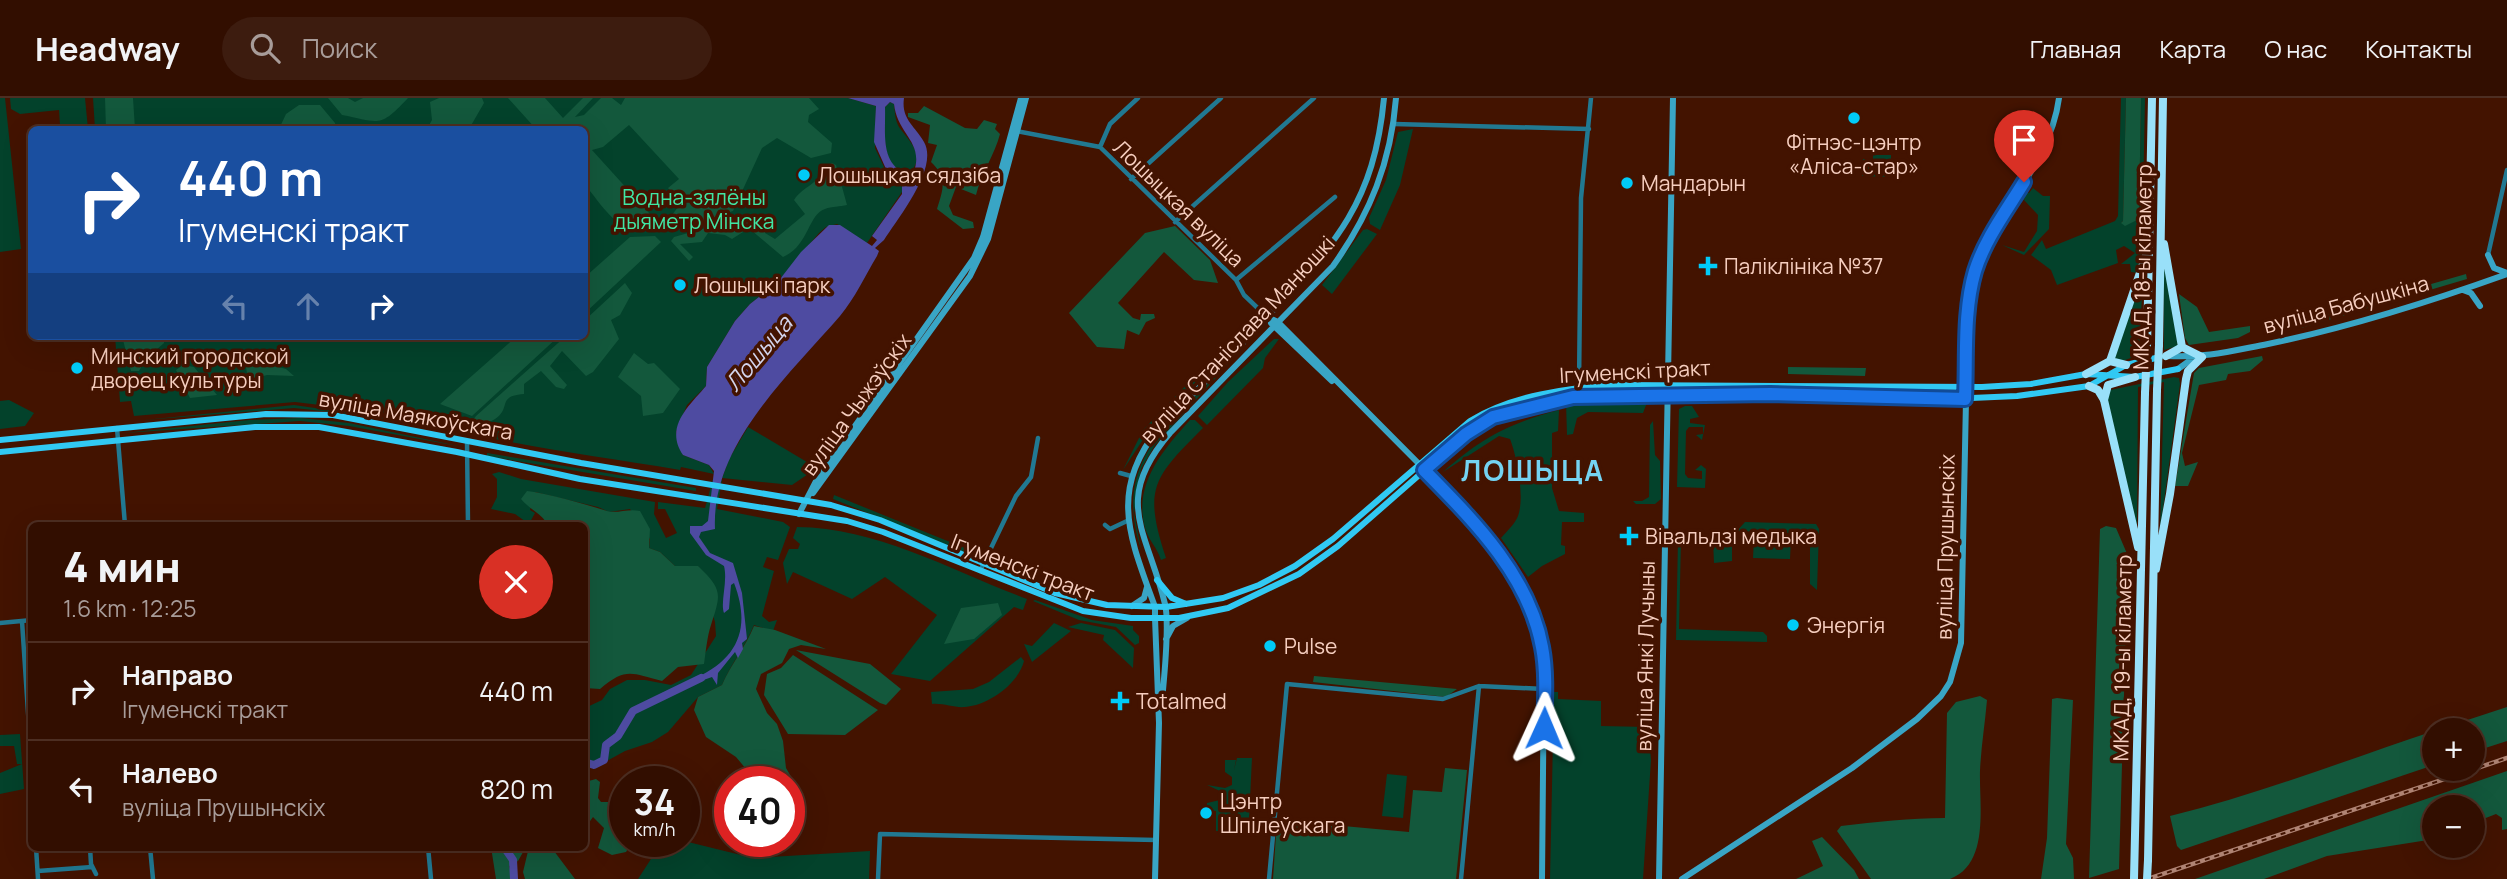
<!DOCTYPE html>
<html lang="ru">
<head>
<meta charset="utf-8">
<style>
	:root { --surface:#320e00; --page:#3d1c0f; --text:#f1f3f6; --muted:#a89c99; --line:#4d2e22 }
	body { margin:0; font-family:Manrope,sans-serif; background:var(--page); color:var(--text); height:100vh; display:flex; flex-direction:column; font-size:26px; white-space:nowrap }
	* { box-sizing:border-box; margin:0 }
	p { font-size:23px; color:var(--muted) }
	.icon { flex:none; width:38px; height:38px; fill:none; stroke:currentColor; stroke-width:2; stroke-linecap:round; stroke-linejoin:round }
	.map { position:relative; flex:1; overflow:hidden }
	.drawer { position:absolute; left:28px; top:424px; width:560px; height:329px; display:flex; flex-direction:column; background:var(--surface); border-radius:10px; box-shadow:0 7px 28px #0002,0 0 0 2px var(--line) }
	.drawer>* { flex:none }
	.guide { position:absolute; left:28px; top:28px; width:560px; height:214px; border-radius:10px; box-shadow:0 7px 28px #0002,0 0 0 2px var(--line); background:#1a4fa0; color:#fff; overflow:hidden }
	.buttons { position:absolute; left:2422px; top:620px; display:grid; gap:14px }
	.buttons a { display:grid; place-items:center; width:63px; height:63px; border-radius:50%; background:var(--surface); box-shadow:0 7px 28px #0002,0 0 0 2px var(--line); font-size:35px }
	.speed { position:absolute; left:609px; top:668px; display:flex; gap:14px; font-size:35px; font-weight:700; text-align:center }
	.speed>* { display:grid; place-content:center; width:91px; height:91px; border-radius:50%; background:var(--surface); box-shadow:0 7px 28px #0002,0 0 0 2px var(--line); line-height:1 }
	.speed small { font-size:18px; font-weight:400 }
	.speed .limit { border:10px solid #d22; background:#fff; color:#111 }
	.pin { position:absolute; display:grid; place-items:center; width:60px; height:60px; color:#fff; margin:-72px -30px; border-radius:50% 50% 50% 0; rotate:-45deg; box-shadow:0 0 7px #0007 }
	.pin .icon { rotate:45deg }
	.me { position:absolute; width:77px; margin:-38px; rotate:1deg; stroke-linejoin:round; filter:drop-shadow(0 0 5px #0008) }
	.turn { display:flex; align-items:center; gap:24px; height:147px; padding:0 35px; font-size:32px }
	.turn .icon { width:91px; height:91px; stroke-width:2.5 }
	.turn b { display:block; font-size:49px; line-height:60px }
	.lanes { display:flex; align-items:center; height:66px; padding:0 35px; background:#0003; justify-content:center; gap:35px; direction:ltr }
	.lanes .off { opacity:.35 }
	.round { display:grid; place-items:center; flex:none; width:74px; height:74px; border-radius:37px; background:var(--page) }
	.head { display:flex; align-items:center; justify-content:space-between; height:119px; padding:0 35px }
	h1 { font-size:42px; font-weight:800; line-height:52px }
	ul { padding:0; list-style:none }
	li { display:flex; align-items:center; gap:21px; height:98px; padding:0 35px; border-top:2px solid var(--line) }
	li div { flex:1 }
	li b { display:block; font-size:26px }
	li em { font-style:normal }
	header { display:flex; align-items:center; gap:42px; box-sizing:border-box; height:98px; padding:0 35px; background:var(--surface); border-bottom:2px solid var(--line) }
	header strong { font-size:33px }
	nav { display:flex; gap:38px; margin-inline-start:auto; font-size:24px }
	.search { width:490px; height:63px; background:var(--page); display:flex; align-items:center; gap:18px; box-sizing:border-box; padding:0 24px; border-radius:38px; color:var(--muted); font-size:26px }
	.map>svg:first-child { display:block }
</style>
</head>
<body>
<header>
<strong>Headway</strong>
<div class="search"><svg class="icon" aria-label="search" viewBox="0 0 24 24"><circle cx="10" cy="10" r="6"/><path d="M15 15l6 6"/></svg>Поиск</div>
<nav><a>Главная</a><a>Карта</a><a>О нас</a><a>Контакты</a></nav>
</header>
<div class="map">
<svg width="2507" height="781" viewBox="0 0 2507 781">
	<rect width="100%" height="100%" fill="#431300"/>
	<!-- green -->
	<path fill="#03422b" d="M0,0h5l16,151 -21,3z
		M10,0h75l3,31h-32l-1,-3 5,-1 -1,-15 -39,4 -9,-5z
		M93,0h755l28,8 -1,42 18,38 7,-5 4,8 -37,54 -30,-19 -11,3 -7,6 -42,50 -27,21 -15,17 -28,46 -1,19 -19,19 -11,27 7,23 26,10 5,9 -33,-7 -1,3c-70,-12 -139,-20 -207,-36l14,2 -15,-4 -10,-10 -167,-20 -161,14 -3,-15 -11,1 -5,-66h469v-206l-489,-1z
		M2121,0h5l-3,123 -2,2 18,-9 2,-116h4l-3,153 -4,22 -7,-1 -1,-8h-9l14,-11 -11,-7 -8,4 2,13 -61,22 -6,-15 -20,-15 11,-15 4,9 69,-28 3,-5z
		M890,4l4,2c1,8 1,16 5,23 11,15 27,28 11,46 -31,-1 -25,-45 -25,-66z
		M1413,31l-13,56 -20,45 -10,-6 -1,-6 17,-38 12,-48z
		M1873,57h18v22l-29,-1 1,-17h10z
		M2033,90l10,8h7l-1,33 -25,26 -22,-10 22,7 13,-21 1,-16 -14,-15 2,-8 3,1z
		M1367,131l10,5 -45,60 -10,-9 41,-55z
		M2163,153l15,95 -14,4z
		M2143,177l-4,80 -22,8 -3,-6z
		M1274,241h5l-14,19 -2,10 -56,57 -9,-9 30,-34z
		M1215,257l3,3 -72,77 -23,35 20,-40z
		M1231,263l-76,84 -14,24 -7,44 7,36c-30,-91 33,-130 90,-188z
		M2174,279l5,1 1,6 -20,147 4,-149 -26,5 -1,141 -30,-131 3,-7z
		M1592,301l56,1 -5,13 -55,-1 -11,6 -4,16 -6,1 -1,-32z
		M9,302l25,13 -9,13 -25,3v-28z
		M294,307l120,17v3l-44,-9 -76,-8 -150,12z
		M1685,308h7l7,11 -9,2v4l15,2 -3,15 -6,-5 7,-1v-7h-14l-3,4 -1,43 3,4 14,1v-8l-7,-1 6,-5 5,4 -1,19 -28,-1 2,-78z
		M1559,312l-1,21 -6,2v55l7,23 25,2v9h-22l-1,23 4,1v8l-23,12 -14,11 -27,-39c5,-6 14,-14 17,-22 7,-19 -1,-59 -8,-77l-11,-3 -56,36c38,-34 67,-49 116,-62z
		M301,320l48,5 114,24 -114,-21 -49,-5 -176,12 125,-13z
		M1190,322h5l8,8c-50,50 -60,60 -37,130l-5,2c-4,-13 -11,-17 -16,-32 -12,-44 18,-78 45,-108z
		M1653,323l2,34 5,6 1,38 -6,5h-19l-3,-3h9l7,-4 1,-72z
		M748,329l69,41 -25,17 -70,-7 7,-19z
		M487,355l209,35v3l-209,-35z
		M499,374l22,7 134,23 -1,12 12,24 11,-5 -12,-24h-7v-7l47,6 8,-29 9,1 -5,29 66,13 7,5 -12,33 -11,-3 -4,10 11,4 -12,45 7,6 8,-2 -4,11 -19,-6c-9,22 -23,39 -32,60l-24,12 -30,35 -16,10 -27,9 -29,16 -11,1v-60l17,-8 8,-11 17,-9h18l26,5 20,-10 25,-39 -1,-14 -17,-56h-23l-15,-14 -11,-4 1,-9 -20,-30 -21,3 -11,-5 -63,-15 -5,18 5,3 -6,11 -14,-10 -24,-5 6,-12v-18l-5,-5z
		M834,397l153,62 -5,2 -149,-60z
		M1745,424l71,2 3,5 -2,61 -7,-6v-50l-73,-3z
		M797,429c82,1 155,44 230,72l-4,11 -9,-3 -84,74 -39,-7 46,-59 -52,-38 -33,22 -59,-27 -6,12 -4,-21 6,-14h9l2,-5 -7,-6z
		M1732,431v32l-18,2 -1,-22z
		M1754,439l37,1 -1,21 -37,-1z
		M1678,441h3l-2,90 84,3 4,4v6l-91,-2z
		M1035,502l57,20 41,6v4l6,6v7l-4,2 -19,-18 -37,-7 -46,-19z
		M1054,525l17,8 -39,31 -8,-18 8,2z
		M1081,525l34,7 19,18 -1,20 -30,-28 1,-5 -36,-8z
		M1021,559l3,4c-6,23 -35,44 -59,46 -11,1 -21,-4 -33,-3l-1,-12 42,-3 16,-7z
		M1554,594h4v7l43,2v25l47,1 3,33 -8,119h-93z
		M20,636l4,55 -24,5v-21l22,-9h-5l-3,-18h-14v-11z
		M1237,660h15l-3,62 -11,-1v11l-22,1v-20l-9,-1v-7l13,-3v-9l-13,-6 18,3 7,-3v-8l-7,-5v-12h11l-2,10z
		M1387,676l20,2 -4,42 -21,-2z
		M684,743l69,17 117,-7 -1,28h-231l24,-37z"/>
	<!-- forest -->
	<path fill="#13583c" d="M105,0h28l2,31h-29z
		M328,0h20l7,4 8,-4h45c-29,31 -28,24 -66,17z
		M439,0h43l2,5 -15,26h-42l5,-9 -2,-18z
		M508,0h37l18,20 20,-20h10l-18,19 9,-2 17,-17h11l9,7 4,-7h184l10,11 -10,6 -1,7 24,21 -1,10 -20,5 -34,-20 -15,10 -29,63 -58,20 -6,-12 12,-16 -13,-15 11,-9 -50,-54 -26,22 -11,3 67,74c-40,15 -51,-12 -74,-39l-1,-55 -48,-1z
		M2126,0h15l-2,116 -2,6 -12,6 -4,-3 2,-2z
		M299,7h21l15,18 1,6h-57l7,-15z
		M924,8l41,22 12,1 7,-9 13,4 -2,5 5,5c-5,20 -19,40 -24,61l-20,-8 -7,19 4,9 20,7 1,6 -11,1 -26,-20c6,-19 11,-31 -6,-47l6,-17 -9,-2 2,-18 -22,-8v-4h10z
		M832,65l4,2 11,40c-7,2 -15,1 -22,4 -17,5 -16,37 -42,48l-45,-38 23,-5 8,9 -4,10 10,6 30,-25 -11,-14c9,-14 26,-16 31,-34z
		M731,123l12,11 -11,7 -7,-4 -17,-2 -6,9 -22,2 13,13 -4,4 -18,-20 3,-4z
		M1175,128l35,34 8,23 -24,-3 -30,-28 -46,51 15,15 7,2 1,-6h13l1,4 -9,4 -7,13 -12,-5 -3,19 -27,-2 -28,-34 76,-80z
		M655,138l6,6 -76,71v-36l45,-40z
		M2466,176l1,5 -166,49 -2,-6z
		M625,185l7,10 -12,22 -9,5 8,19 -26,33 -7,4 -24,-25 -12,15 17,19 -3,4 -8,-2 -15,-16 -17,13v10c-28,2 -12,14 -29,25 -4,3 -12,4 -17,6l-5,-5 3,-4 90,-80h18l1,-16z
		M2179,196l18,13 12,25 41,-6v6l-12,6 -49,7 -4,-7z
		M122,238h42v7l-18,16 -7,12h-8z
		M517,238h42l-87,80 -32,-12z
		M634,255l14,11 6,-1 26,26 -17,24 -20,3 -2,-20 -23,-19z
		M2262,258l1,4 -13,11 -22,3 -2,6 -27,5 -17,68 3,13 13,-4 -10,24h-13l19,-113 5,-5z
		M249,261l37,10 8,7 -27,-1 -19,5 -2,-13z
		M183,267l11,2 23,28 -27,3 -14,-28z
		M1788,269l78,1 -1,8 -77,-2z
		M527,393c24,3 57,13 80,20 10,3 21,-3 33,0l10,18 -1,19 11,4 15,14h23c25,24 23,28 13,59 -4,12 -5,26 -7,39l-26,3 -16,14c-31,-8 -36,-14 -62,8l-15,-1 -1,-163h-40l2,-3c-6,-9 -18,-14 -25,-23z
		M2106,428l10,2 12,28 -9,313 -30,9 11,-349z
		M998,505l4,12 -28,24 -30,5 17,-36z
		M754,528l21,4 51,19 -25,-4 -12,4 -7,14 -21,11 -5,15 11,24 10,11 6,17 3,27 7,12 -4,6v-4h-32l-21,-25 -30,-20 -12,-27 4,-13 24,-12c9,-21 23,-37 32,-59z
		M796,552l74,14 31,25 -15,16 -6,-2z
		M793,557l85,55 -33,25 -57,-1 -24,-39 3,-21 14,-6z
		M1314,578l143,13 -11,8 -133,-15z
		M1980,598l7,4c-2,24 -6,47 -7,71 -1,34 10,93 -30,108h-79l-34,-48 4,-5c35,-4 69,-8 104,-8l2,-105 9,-11z
		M2057,600l16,2 -7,144 7,14 1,21h-33l6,-41 5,-139z
		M2507,609v34l-34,11v-22h-36z
		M2434,633v34l-253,85 -4,-4 -7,-30c90,-22 176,-56 264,-85z
		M1445,670l22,2 -11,109h-183l4,-59 132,12 4,-42 29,2z
		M2507,673v58l-5,1v-12l-6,-4 -23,9v-16h-39v29l-6,4 -101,16 -63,23h-69z
		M596,681l4,3 -2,16 3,4h24v40h7l-6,10 -14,3 -14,-7 6,-20 -11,-11 -8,11v-46z
		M1822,739l32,33 5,9h-63l27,-13 -11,-25z
		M491,749h35l-8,14 -9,5 4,13h-17z
		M529,749h22l24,32h-50l-2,-7z"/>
	<!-- water -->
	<path fill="#4e4ba1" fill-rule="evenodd" d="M848,0h56c-3,21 10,27 20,44 15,26 -26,76 -40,98l-9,8 4,3 -2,5c-12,20 -22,42 -37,60 -51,59 -129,129 -125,213l-14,3 -2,5 11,16 23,10 9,30 5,46 -5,4 1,6 -5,9 -3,-6 -17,21 -1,12 -5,-8 -17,6 1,-5c43,-20 55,-51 38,-95l-3,2 -2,24 -5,4c-4,-11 4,-31 0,-47l-18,-11 -16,-22v-7h12l6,-5 6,-50 -5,-6 -26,-10c-19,-28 6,-49 23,-69l1,-19 28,-46 15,-17 27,-21 24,-31 28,-27h11l32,21 5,-6 -5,-4 30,-42v-12l-13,3 -3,-16 -12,-27 2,-36zM890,4l4,2c3,29 28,37 21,64l-7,6c-29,-9 -22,-43 -23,-67z"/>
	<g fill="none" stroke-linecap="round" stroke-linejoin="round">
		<!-- stream -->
		<path stroke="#4e4ba1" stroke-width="2" d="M931,75h1"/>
		<!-- river -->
		<path stroke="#4e4ba1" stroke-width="8" d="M584,664l10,3 10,-5 2,-15 12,-9 15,-25 68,-33
			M504,749l9,13 1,19"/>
		<!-- street -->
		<path stroke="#217992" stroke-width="4.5" d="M1394,26l195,5
			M1016,33l84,16 136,133 8,15 23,22
			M1100,49l10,-23 28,-26
			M1131,81l90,-81
			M1175,124l139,-124
			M2488,157l19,-85
			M1236,182l99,-83
			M1579,289l2,-189 10,-100
			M117,330l8,97
			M467,343l1,84
			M1120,375l11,3
			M1105,427l5,4 17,-8
			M980,473l36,-75 15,-19 7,-39
			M22,523l10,152
			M0,525l32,-3
			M36,749l2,32
			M90,749l1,17 5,10
			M150,749l3,32
			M428,749l3,32
			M38,773l54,-4
			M878,781l2,-45 276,6
			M1269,781l18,-195 156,15 36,-13 65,3
			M1461,781l18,-193"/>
		<!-- secondary -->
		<path stroke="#39a5c5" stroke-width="6" d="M2488,157l6,13 13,5
			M2463,192l8,3 9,13
			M1267,219l11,5 156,157 72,83 18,29 14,37 6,40 -2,211
			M1271,225l61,58
			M2167,258c39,2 64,-5 101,-12 82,-17 161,-42 239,-70
			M2178,271l14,-10
			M813,395l157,-217 18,-37 38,-141
			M799,416l17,-33 158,-223 9,-21 38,-139
			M1132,508l12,-8 3,-11
			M1166,541l7,-13 14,-8
			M1162,603c2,-23 8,-76 3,-97 -17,-72 -54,-103 5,-171l163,-167c37,-52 58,-104 63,-168
			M1155,781l4,-156 -4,-105v-11c-26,-72 -47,-116 6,-182 36,-34 71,-70 105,-107 69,-74 108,-114 118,-220
			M1659,781l14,-781
			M1682,781l170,-111 65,-49 24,-23 9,-14 11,-39 7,-340c5,-21 9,-42 20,-61 25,-46 64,-90 71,-144"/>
		<!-- primary -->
		<path stroke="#31c9f3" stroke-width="6" d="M0,342l266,-26 67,1 248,48 250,42 49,15 175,73 52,12 59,2 57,-9 36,-13 36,-19 38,-27 137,-118c43,-26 97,-33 146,-36l366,2 49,-3 55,-10 49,3 43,-8
			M0,354l255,-25h64l138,25 123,27 267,42 36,11 200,79 48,7h48l49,-10 71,-34 39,-28 128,-112 27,-17 28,-8 67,-13 182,-2 179,5 68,-3 72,-10 37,-21 34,-8
			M1157,482l15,18 14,6"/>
		<!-- highway -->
		<path stroke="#99e0f9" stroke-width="8" d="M2164,146l18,103
			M2159,247l4,-247
			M2182,249l20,10
			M2147,250l5,-250
			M2166,258l16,-9
			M2110,263l16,4
			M2086,276l24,-13 36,-106
			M2089,288l9,4 6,10 34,147
			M2104,302l4,-15 27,-8
			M2156,471l14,-75 16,-115 2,-8 14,-14
			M2148,762l9,-470
			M2134,781l11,-486"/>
		<!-- rail casing -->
		<g stroke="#af8373" stroke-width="4.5">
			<path id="rail" d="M2148,781l359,-121"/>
		</g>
		<!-- rail -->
		<use href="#rail" stroke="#431300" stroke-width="2" stroke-dasharray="5" stroke-linecap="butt"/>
		<!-- highway-bridge -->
		<path stroke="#99e0f9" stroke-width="8" d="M2157,292l2,-45
			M2145,295l2,-45
			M2147,781l1,-19"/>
	</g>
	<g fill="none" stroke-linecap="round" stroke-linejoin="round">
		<!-- route casing -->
		<g stroke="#114b97" stroke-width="18">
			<path id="route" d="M1544,630c1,-27 3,-55 -2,-81 -13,-72 -69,-127 -118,-177l42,-36 27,-17 80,-20 197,-3 195,5c2,-42 -2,-87 10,-128 10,-32 32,-61 49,-89"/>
		</g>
		<!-- route -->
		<use href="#route" stroke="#1a73e8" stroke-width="12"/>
	</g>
	<!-- markers -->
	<g fill="#00cbf8" stroke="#431300" stroke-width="2.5">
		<circle cx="1854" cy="20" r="7"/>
		<circle cx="804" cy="77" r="7"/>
		<circle cx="1627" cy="85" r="7"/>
		<path d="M1704.5 157.5h7v7h7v7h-7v7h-7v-7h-7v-7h7z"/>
		<circle cx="680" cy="187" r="7"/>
		<circle cx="77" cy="270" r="7"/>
		<path d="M1625.5 427.5h7v7h7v7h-7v7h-7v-7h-7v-7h7z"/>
		<circle cx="1793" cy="527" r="7"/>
		<circle cx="1270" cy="548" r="7"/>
		<path d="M1116.5 592.5h7v7h7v7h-7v7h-7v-7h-7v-7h7z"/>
		<circle cx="1206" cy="715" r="7"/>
	</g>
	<g text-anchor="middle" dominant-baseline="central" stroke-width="7" stroke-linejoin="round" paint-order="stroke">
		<!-- poi labels -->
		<g font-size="21" fill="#f6cebf" stroke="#431300" text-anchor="start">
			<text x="1854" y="44" text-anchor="middle">Фітнэс-цэнтр<tspan x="1854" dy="24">«Аліса-стар»</tspan></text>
			<text x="818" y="77">Лошыцкая сядзіба</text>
			<text x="1641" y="85">Мандарын</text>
			<text x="1724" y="168">Паліклініка №37</text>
			<text x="694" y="187">Лошыцкі парк</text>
			<text x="91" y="258">Минский городской<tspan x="91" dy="24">дворец культуры</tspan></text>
			<text x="1645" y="438">Вівальдзі медыка</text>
			<text x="1807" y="527">Энергія</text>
			<text x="1284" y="548">Pulse</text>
			<text x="1136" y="603">Totalmed</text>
			<text x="1220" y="703">Цэнтр<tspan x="1220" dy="24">Шпілеўскага</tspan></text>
		</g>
		<!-- park labels -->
		<g font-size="21" fill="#40e7a4" stroke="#431300">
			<text x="694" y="99">Водна-зялёны<tspan x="694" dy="24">дыяметр Мінска</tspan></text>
		</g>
		<!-- street labels -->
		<g font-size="21" fill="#f6cebf" stroke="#431300">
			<text transform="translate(1179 105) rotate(44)">Лошыцкая вуліца</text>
			<text transform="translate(2142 169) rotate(-89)">МКАД, 18-ы кіламетр</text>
			<text transform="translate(2346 206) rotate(-15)">вуліца Бабушкіна</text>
			<text transform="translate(1237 241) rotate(-47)">вуліца Станіслава Манюшкі</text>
			<text transform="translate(1635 273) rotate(-3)">Ігуменскі тракт</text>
			<text transform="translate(856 306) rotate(-54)">вуліца Чыжэўскіх</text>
			<text transform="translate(416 317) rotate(10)">вуліца Маякоўскага</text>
			<text transform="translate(1945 449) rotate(-89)">вуліца Прушынскіх</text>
			<text transform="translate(1023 469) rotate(21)">Ігуменскі тракт</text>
			<text transform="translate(1645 558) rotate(-89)">вуліца Янкі Лучыны</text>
			<text transform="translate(2122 560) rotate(-89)">МКАД, 19-ы кіламетр</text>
		</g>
		<!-- water labels -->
		<g font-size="23" font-style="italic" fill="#d2d4ec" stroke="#431300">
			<text transform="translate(758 255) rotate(-50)">Лошыца</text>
		</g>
		<!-- district labels -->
		<g font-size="28" font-weight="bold" letter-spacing="2" fill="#74d3f2" stroke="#431300">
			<text x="1533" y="372">ЛОШЫЦА</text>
		</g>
	</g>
</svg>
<div class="buttons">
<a>+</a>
<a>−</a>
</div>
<div class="speed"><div>34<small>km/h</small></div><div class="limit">40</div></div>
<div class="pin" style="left:2024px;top:84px;background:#d93025"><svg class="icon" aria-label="arrive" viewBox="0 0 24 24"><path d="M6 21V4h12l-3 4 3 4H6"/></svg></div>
<svg class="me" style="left:1544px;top:630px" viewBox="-20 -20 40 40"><path d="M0-17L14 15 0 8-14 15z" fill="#1a73e8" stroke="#fff" stroke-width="4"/></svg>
<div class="guide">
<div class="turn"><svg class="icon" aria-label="right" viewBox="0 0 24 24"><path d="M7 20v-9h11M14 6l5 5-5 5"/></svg><div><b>440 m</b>Ігуменскі тракт</div></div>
<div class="lanes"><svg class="icon off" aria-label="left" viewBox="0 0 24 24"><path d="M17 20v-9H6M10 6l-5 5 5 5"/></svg><svg class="icon off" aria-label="ahead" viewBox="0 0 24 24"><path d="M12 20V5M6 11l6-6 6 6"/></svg><svg class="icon" aria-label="right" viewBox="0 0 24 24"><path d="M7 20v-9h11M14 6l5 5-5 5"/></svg></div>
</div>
<section class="drawer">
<div class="head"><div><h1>4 мин</h1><p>1.6 km · 12:25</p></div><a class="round" style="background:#d93025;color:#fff"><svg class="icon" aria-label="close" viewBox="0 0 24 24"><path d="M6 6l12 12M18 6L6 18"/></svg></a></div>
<ul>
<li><svg class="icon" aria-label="right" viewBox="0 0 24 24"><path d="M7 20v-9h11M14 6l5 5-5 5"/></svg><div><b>Направо</b><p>Ігуменскі тракт</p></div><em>440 m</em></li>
<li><svg class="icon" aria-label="left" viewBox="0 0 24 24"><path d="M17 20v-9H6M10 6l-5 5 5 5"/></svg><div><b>Налево</b><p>вуліца Прушынскіх</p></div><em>820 m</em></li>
</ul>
</section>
</div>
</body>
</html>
